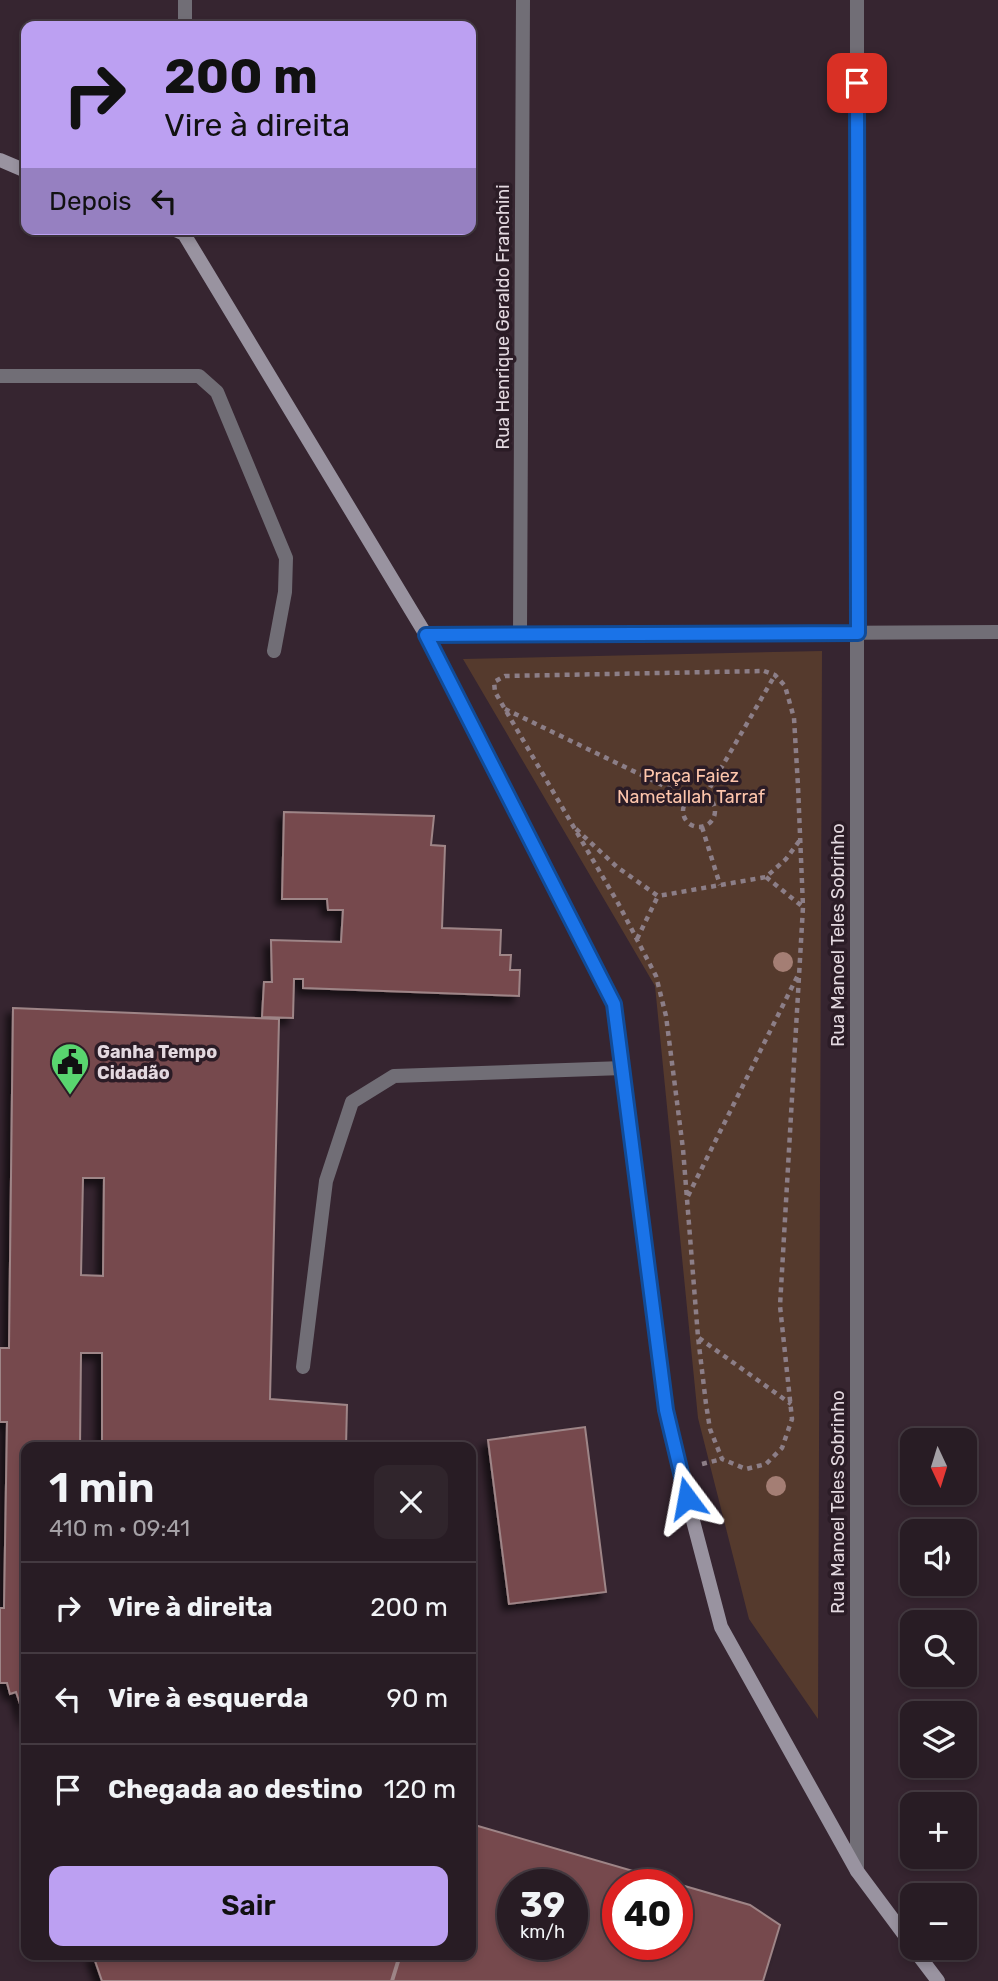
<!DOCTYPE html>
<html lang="pt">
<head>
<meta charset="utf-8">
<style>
	:root { --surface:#281c24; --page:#30252c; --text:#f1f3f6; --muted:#a5a1a6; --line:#443a41; --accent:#bca0f2 }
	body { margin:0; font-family:Rubik,sans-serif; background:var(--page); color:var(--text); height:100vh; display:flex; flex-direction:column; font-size:26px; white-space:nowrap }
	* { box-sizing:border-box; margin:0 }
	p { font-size:23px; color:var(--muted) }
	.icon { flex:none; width:38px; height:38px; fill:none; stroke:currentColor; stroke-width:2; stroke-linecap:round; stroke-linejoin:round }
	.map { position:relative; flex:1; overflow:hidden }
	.panel { position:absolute; left:21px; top:1442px; width:455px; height:518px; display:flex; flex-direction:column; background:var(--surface); border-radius:14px; box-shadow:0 4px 10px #0003,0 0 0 2px var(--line) }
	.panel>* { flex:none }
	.hud { position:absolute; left:21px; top:21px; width:455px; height:214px; border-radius:14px; box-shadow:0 4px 10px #0003,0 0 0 2px var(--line); background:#bca0f2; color:#111; overflow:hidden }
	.needle { width:46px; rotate:176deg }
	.buttons { position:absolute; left:900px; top:1428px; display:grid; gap:14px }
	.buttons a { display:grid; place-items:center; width:77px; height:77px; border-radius:14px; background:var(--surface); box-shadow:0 4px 10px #0003,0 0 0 2px var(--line); font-size:35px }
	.speed { position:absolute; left:497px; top:1869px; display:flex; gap:14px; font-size:35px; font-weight:700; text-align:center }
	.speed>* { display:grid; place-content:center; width:91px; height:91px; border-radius:50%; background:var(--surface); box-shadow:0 4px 10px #0003,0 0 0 2px var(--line); line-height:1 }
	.speed small { font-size:18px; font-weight:400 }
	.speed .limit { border:10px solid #d22; background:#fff; color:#111 }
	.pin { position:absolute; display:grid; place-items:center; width:60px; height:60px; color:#fff; margin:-30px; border-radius:14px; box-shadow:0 4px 10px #0006 }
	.me { position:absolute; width:77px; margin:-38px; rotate:347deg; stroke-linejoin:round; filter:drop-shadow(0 0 5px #0008) }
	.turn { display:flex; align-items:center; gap:24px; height:147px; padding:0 28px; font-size:32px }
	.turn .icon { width:91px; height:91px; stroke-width:2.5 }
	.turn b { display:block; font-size:49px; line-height:60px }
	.then { display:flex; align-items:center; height:66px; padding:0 28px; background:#0003; gap:14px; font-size:26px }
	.round { display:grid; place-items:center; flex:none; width:74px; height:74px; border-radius:14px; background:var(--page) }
	.summary { display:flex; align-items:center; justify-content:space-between; height:119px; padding:0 28px }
	h1 { font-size:42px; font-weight:600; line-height:52px }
	.primary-button { display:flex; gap:14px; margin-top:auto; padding:14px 28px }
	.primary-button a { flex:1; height:80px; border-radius:14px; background:var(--accent); color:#111; font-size:28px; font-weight:600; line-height:80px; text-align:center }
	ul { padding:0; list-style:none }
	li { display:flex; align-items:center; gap:21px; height:91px; padding:0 28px; border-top:2px solid var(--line) }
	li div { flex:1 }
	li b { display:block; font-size:26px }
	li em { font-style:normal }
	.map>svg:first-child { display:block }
</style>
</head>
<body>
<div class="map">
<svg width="998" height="1981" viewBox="0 0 998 1981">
	<defs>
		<filter id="shadow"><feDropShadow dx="-6" dy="6" stdDeviation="3.5" flood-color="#0009"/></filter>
	</defs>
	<rect width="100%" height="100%" fill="#362530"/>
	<!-- green -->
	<path fill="#553a2d" d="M822,651l-4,1068 -69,-100 -51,-201 -43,-432 -192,-327z"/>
	<!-- building -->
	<path fill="#76494d" stroke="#9e8587" stroke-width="2" fill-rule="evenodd" filter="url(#shadow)" d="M284,812l150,4 -3,29 14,1 -3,82 59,2 -1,25h11l-1,15h10l-1,26 -216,-8v-9h-9l-1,39 -31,-1 2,-35h8l-1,-42 70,2 2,-32h-15l-1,-11h-45z
		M13,1008l266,11 -9,380 77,6 -1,42h-244v-94h-21l-1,94h-54v275l-10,-30 -6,2 -3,-11h-7v-75h4l3,-186h-7v-74h9zM83,1178h21l-1,98 -22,-1z
		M585,1427l21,165 -97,12 -21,-164z
		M471,1824l279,81 30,20 -17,56h-370l8,-26h70zM513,1885h59v59h-59zM618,1885h59v59h-59z
		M93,1955h306l-8,26h-289z"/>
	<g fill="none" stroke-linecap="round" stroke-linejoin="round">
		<!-- path -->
		<path stroke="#8c7e87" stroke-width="4.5" stroke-dasharray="5 5" stroke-linecap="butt" d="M764,671l11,4 10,11 9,32 4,68 5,121 -23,399 12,113 -10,29 -16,16 -20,5 -24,-10 -12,-30 -4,-25 -8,-67 -15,-188 -17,-133 -10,-40 -38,-73 -123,-211 -1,-10 11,-6z
			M505,709l184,89
			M683 811a16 16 0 1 1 32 0a16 16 0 1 1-32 0Z
			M705,796l70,-121
			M702,827l18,58
			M576,829l41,38 41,29 108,-19 20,-18 14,-19
			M766,877l37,30
			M637,939l21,-43
			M688,1196l110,-221
			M699,1338l92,66
			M702,1464l20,-5"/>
		<!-- lane -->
		<path stroke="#716e76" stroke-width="14" d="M0,376h199l18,16 69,166 -1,34 -11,59
			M303,1367l23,-186 26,-79 42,-26 229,-8"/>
		<!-- street -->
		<path stroke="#716e76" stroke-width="14" d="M185,26v-26
			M520,634l3,-634
			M426,635l572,-3
			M857,1871v-1871"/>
		<!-- secondary -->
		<path stroke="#9993a0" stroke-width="14" d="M0,160l26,11
			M173,229l11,5 242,401 188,369 52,406 21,88 34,129 136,244 55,74
			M913,1948l25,33"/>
	</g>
	<!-- trees -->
	<g fill="#a47e74">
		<circle cx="783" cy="962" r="10"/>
		<circle cx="776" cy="1486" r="10"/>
	</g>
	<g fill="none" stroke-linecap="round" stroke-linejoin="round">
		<!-- route casing -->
		<g stroke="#114b97" stroke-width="18">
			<path id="route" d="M687,1498l-21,-88 -52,-406 -188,-369 432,-2 -1,-550"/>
		</g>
		<!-- route -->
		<use href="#route" stroke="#1a73e8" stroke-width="12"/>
	</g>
	<!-- icons -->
	<defs>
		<g id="civic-pin" transform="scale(2.0125)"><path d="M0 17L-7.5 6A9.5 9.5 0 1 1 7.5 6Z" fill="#59d56f" stroke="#2b1c26"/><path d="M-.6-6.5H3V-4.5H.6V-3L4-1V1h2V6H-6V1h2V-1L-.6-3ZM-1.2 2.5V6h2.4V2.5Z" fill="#111"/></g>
	</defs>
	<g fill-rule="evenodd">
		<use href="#civic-pin" x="70" y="1062"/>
	</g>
	<g text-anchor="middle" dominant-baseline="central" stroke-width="7" stroke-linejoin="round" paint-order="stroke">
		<!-- street labels -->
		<g font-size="18" fill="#e3d8df" stroke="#2b1c26">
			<text transform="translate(503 317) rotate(-90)">Rua Henrique Geraldo Franchini</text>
			<text transform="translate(838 935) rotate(-90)">Rua Manoel Teles Sobrinho</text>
			<text transform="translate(838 1502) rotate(-90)">Rua Manoel Teles Sobrinho</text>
		</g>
		<!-- park labels -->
		<g font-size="18" fill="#fec6ac" stroke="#2b1c26">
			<text x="691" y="776">Praça Faiez<tspan x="691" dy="21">Nametallah Tarraf</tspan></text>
		</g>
		<!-- poi labels -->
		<g font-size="18" font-weight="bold" fill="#e3d8df" stroke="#2b1c26" text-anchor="start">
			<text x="97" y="1052">Ganha Tempo<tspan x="97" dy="21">Cidadão</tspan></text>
		</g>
	</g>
</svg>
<div class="buttons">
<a><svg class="needle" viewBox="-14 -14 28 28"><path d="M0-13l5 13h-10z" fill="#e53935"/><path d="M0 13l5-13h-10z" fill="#a5a1a6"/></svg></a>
<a><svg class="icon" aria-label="sound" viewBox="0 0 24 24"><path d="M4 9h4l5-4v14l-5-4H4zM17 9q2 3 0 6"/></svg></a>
<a><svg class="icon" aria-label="search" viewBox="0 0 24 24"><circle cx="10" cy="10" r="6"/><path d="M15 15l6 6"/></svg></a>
<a><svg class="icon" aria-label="layers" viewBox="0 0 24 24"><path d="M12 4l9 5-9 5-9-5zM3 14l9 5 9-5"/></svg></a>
<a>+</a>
<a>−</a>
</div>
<div class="speed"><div>39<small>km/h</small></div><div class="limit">40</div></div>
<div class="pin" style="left:857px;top:83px;background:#d93025"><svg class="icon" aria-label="arrive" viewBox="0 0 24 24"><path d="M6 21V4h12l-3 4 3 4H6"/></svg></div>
<svg class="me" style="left:687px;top:1498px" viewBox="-20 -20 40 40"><path d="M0-17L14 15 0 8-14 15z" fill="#1a73e8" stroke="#fff" stroke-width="4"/></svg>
<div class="hud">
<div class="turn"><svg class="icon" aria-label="right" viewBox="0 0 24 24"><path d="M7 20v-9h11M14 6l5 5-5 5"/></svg><div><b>200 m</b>Vire à direita</div></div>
<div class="then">Depois<svg class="icon" aria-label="left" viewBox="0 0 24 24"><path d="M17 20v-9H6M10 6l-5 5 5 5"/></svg></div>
</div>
<section class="panel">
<div class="summary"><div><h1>1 min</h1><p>410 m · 09:41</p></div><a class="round"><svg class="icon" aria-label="close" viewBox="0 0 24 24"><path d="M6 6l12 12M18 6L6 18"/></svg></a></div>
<ul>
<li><svg class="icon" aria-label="right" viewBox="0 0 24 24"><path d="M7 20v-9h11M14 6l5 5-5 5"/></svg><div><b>Vire à direita</b></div><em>200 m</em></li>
<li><svg class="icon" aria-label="left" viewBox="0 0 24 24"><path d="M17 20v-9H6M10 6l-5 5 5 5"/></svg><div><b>Vire à esquerda</b></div><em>90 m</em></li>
<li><svg class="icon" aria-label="arrive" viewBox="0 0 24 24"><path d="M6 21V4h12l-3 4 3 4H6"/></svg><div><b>Chegada ao destino</b></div><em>120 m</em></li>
</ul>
<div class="primary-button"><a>Sair</a></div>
</section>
</div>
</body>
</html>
